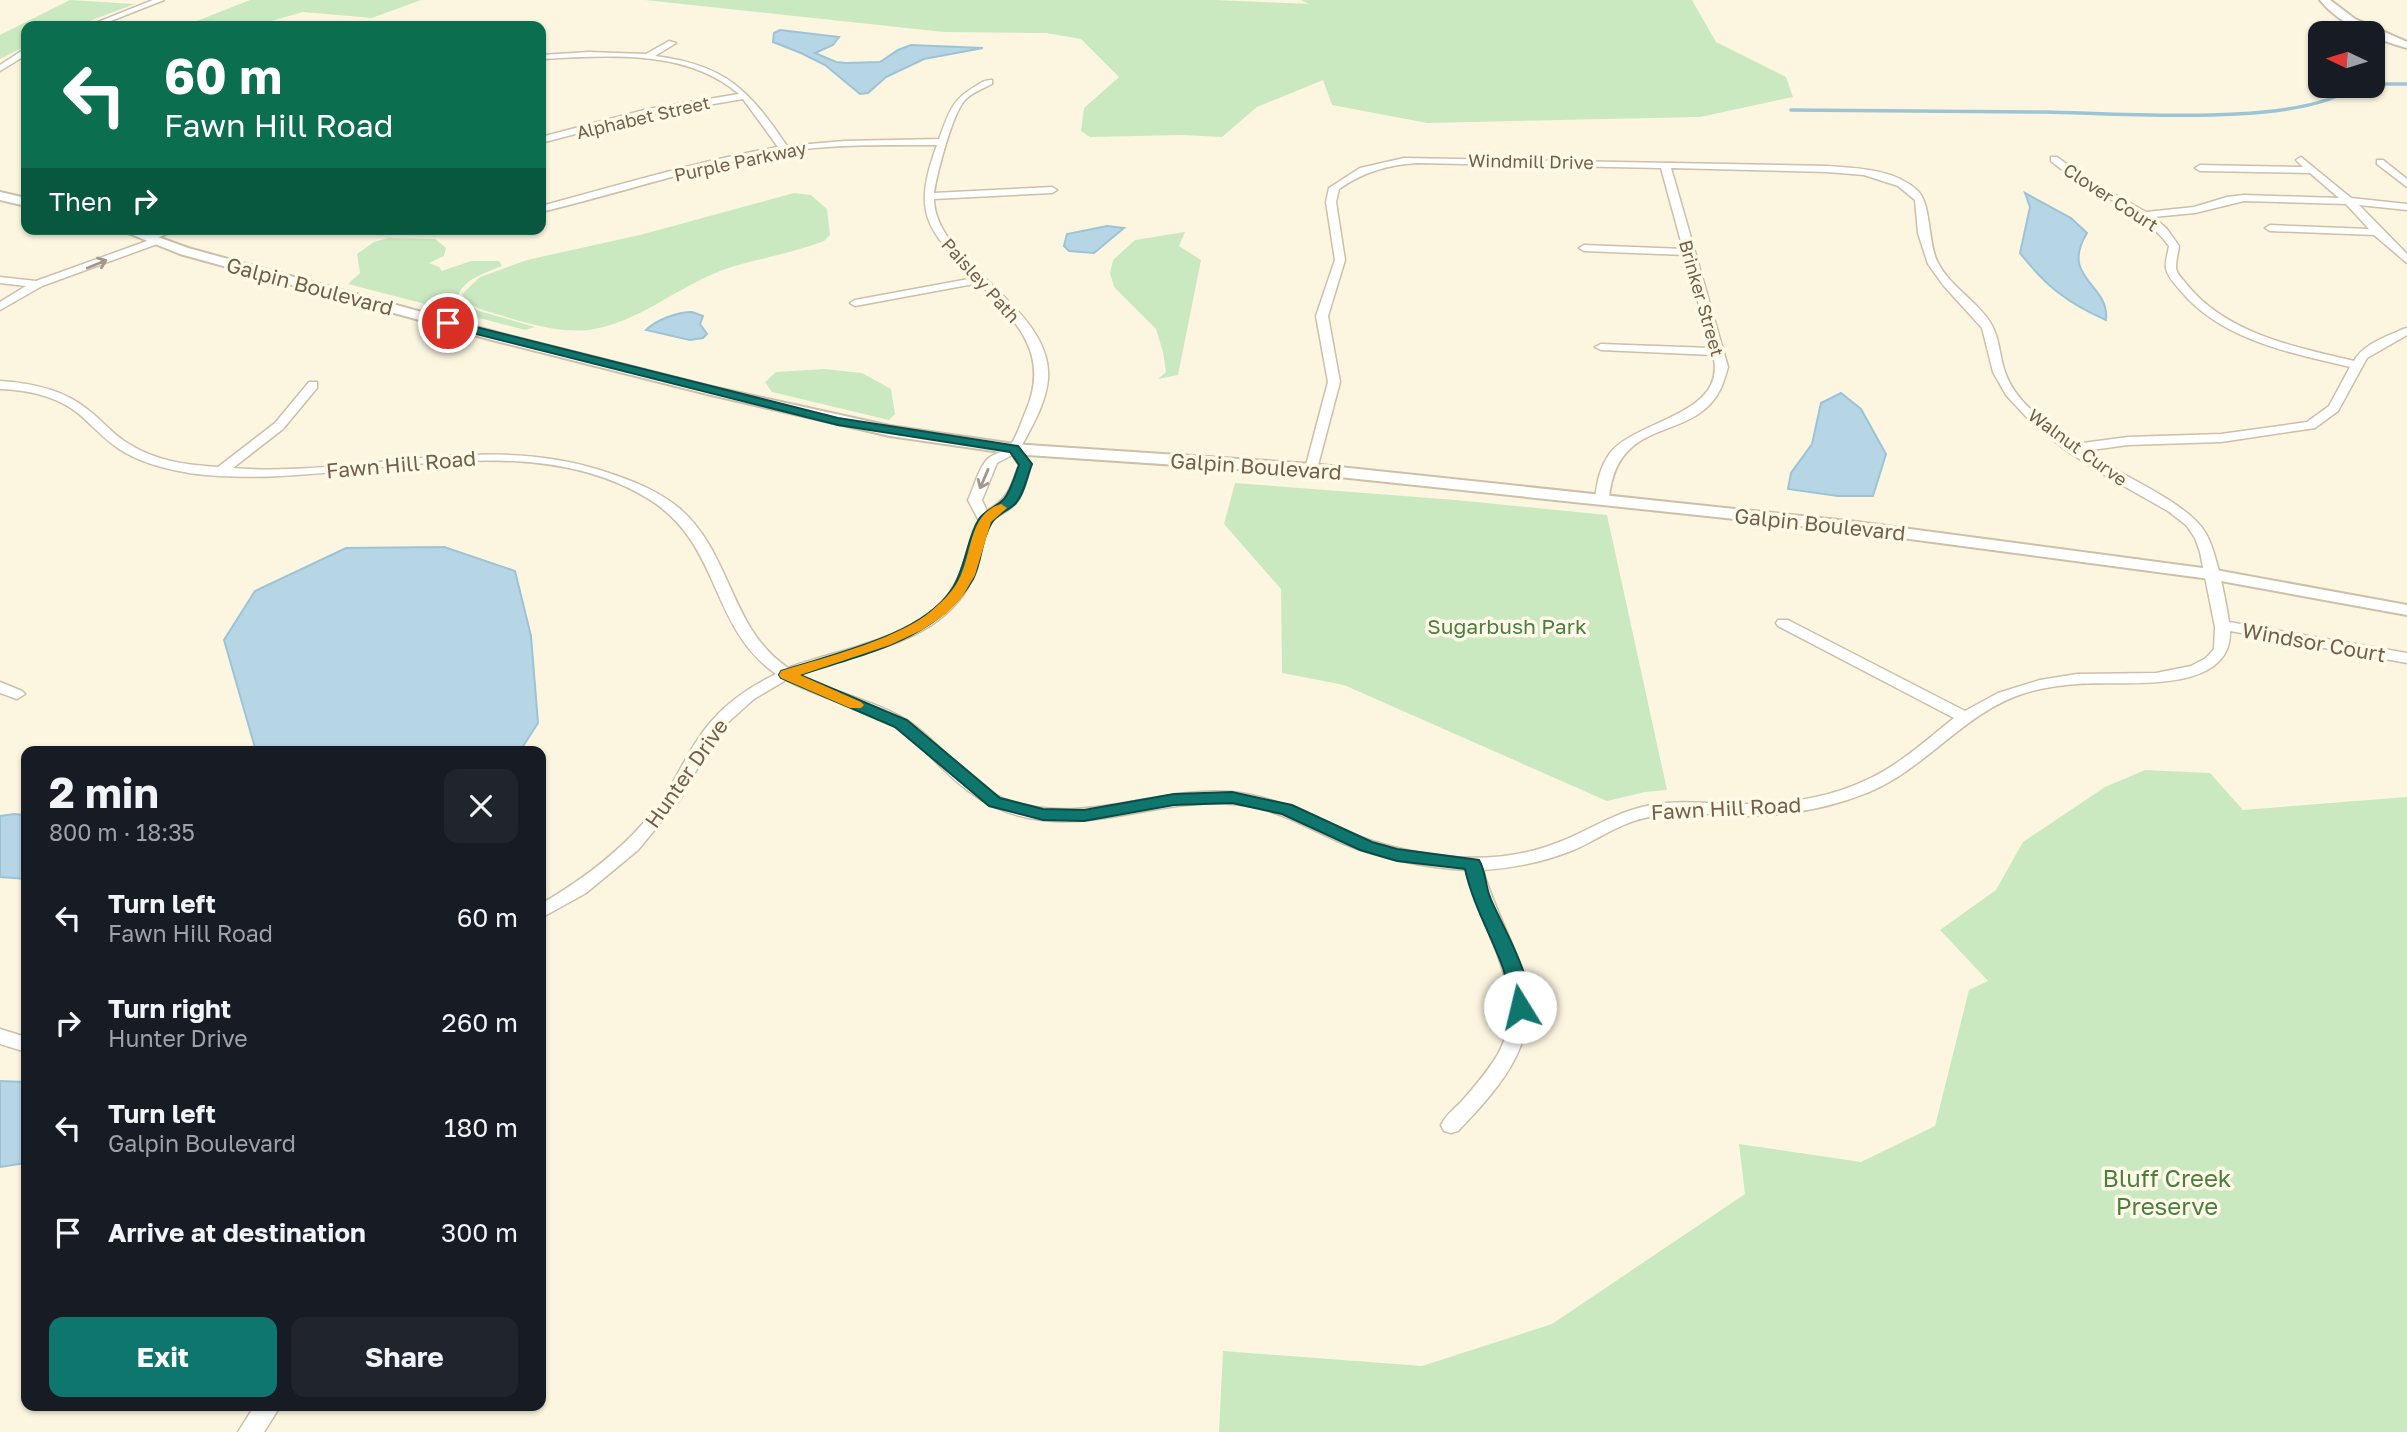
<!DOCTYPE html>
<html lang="en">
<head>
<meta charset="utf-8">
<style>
	:root { --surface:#171b24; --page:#20242c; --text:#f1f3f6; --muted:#9ea1a6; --accent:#0f766e }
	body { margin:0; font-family:"Golos Text",sans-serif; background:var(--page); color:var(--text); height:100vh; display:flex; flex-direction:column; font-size:26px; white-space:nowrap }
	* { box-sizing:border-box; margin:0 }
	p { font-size:23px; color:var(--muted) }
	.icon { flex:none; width:38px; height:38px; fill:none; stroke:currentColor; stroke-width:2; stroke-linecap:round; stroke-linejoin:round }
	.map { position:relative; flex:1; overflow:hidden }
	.side { position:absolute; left:21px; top:746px; width:525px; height:665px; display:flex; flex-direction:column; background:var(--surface); border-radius:14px; box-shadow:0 2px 5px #0004 }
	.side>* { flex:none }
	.banner { position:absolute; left:21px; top:21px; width:525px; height:214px; border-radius:14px; box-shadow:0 2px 5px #0004; background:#0b6e4f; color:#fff; overflow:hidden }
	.needle { width:46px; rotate:274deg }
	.buttons { position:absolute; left:2308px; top:21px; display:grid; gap:14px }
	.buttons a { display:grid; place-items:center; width:77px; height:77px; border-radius:14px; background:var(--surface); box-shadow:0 2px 5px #0004; font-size:35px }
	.pin { position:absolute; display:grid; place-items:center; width:60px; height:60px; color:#fff; margin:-30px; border:4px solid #fff; border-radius:50%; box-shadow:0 2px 7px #0007 }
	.me { position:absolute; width:77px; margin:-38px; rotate:351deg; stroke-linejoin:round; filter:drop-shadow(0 0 5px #0008) }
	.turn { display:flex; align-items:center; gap:24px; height:147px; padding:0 28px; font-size:32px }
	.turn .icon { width:91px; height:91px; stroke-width:2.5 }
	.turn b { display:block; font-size:49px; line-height:60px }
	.then { display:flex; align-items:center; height:66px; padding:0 28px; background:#0003; gap:14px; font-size:26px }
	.round { display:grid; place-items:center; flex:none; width:74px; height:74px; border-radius:14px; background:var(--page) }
	.head { display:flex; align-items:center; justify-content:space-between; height:119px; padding:0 28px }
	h1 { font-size:42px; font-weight:700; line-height:52px }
	.button { display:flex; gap:14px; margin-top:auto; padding:14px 28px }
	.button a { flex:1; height:80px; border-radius:14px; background:var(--accent); color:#fff; font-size:28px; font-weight:700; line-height:80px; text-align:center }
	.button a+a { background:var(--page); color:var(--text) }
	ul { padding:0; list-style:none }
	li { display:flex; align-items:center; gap:21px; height:105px; padding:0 28px }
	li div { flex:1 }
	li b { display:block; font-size:26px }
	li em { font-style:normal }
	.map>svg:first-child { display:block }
</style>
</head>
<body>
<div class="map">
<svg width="2407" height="1432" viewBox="0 0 2407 1432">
	<rect width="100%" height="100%" fill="#fcf6e1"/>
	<!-- green -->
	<path fill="#cae9c0" d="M70,0l65,4 -59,22h-50v20l-26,13v-24z
		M250,0h171l-49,18 -69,-6 -49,14h-70z
		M645,0h570l94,4 -8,-4h391l24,42 70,35 7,20 -93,20 -273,6 -95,-18 -9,-25 -66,27 -35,30 -39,-2 -93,2 -9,-6 3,-23 35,-31 -38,-38 -35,-6 -102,-1z
		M794,193l17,2 16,14 3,26 -6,6c-34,13 -70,18 -104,30 -44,17 -84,53 -132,59 -27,3 -59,-6 -85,-14 -14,-5 -34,-7 -41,-22l18,-17 47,-17 113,-25z
		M1185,232l-6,14 22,14 -23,115 -20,4 8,-7 -3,-20 -7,-23 -42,-42 -4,-14 3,-13 22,-20z
		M388,238l47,1 11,9 -2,8 -15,7 10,4 3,4 29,-10h28l3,5c-17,7 -39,13 -45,32l22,13 56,16 -10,3 -177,-46 12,-11 -3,-19 17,-12z
		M824,369l38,4 29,16 4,25 -6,6 -117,-28 -7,-10 11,-10z
		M1235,483l221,17 151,15 60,275 -22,2 -38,9 -263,-116 -62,-12 -1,-84 -57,-65z
		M2145,770l65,3 33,37 164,-13v635h-1188l4,-81 199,15 130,-42 193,-130 -6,-50 122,18 74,-36 34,-136 19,-9 -48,-51 56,-40 27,-48 82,-55z"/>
	<!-- water -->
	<path fill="#b6d6e5" stroke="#9dc3d6" stroke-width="2" d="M780,30l59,7 -6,8 -18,8 21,9 10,1 34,-1 18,-12 13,-5 72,3 -59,11 -38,18 -18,16 -8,1 -35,-29 -24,-12 -28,-11 1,-9z
		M2025,193l46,25 16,15c-28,46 23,50 19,87 -39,-17 -60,-34 -86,-67l10,-46z
		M1107,226l17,2 -30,25 -25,-2 -5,-5 3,-12z
		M692,312l11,4 -3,8 7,10 -4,4 -13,2 -44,-10c10,-10 31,-18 46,-18z
		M1841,393l20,16 25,45 -13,42h-35l-50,-7 3,-16 21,-29 9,-41z
		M444,547l71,24 16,65 7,87 -18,28h-264l-32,-111 31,-49 91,-43z
		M14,814l12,1v64l-26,-2v-61z
		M0,1081l26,1v81l-26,4z"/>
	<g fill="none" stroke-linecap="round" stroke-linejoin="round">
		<!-- stream -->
		<path stroke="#9dc3d6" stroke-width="3.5" d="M2373,84h34
			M1791,110c85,1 170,2 255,2 70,1 257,16 308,-26"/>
		<!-- minor casing -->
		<g stroke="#cdbfa8" stroke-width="3">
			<path id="minor" d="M153,0h11l-66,26h-10z
				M669,41l7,2 -21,13c71,9 94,34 132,90l57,-5 95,-2c10,-26 12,-39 37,-53 6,-4 9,-6 16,-6v4c-8,4 -18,8 -25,14 -14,11 -30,76 -33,95l118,-6 5,3 -5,3 -118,6c1,65 119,107 114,180 -2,25 -17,49 -28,70l11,16c-4,13 -7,29 -16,39 -7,8 -19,11 -25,20 -11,21 -11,45 -23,65 -35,57 -112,63 -168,86 35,18 75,25 109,46 36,23 60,67 102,80 74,25 148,-15 222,-9 44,4 83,27 123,43 26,10 51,16 78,20 44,6 88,3 129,-14 27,-11 51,-27 80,-34 35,-9 70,-2 105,-3 52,0 105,-11 148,-40 21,-14 40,-31 59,-46l-176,-92 -2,-3 2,-3h10l177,91 33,-18 42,-13 37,-6 79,-1 35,-7 15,-8 8,-9 1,-22 -15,-75 -5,-14 -9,-13 -18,-14 -62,-35 -39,-25 -36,-29 -25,-27 -13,-23 -11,-44 -39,-43 -15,-21 -10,-31 -3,-33 -17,-14 -34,-11 -37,-3 -156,-4 57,199c-2,7 -4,14 -7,21 -27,57 -104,24 -112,111l-7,4 -7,-4c2,-17 5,-32 15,-46 27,-34 119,-38 103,-98l-112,-5 -6,-3 6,-3 110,4 -26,-93 -101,-4 -5,-3 5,-3 99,4 -22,-81 -244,-5c-30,2 -53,9 -78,26l-3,13 9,58 -17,56 12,66 -23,87 -1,3h-10l-1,-3 23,-87 -12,-66 19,-56 -9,-58 3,-14 31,-20 44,-10 423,8c30,2 68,3 91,25 13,13 10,51 19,70 12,25 38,38 53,61 10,16 9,33 15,50 10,31 45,54 70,72l53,-7 93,-3 86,-12 22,-16 21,-39c-59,-14 -129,-27 -170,-77 -5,-6 -13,-14 -14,-22 -1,-7 2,-15 3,-22 -30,-41 -81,-53 -118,-85v-4h6l30,22 59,33 48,-5 33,-10 17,-2 95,3 -29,-25 -110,-2 -5,-3 5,-3 103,2 -7,-7 5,-3 50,41 56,6v6l-48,-5 48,49v9l-33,-28 -104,-4 -5,-3 5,-3 99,4 -23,-25 -102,-3 -49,12 -42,4 14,12 12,17c-1,7 -3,15 -3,22 1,7 8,12 12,18 40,48 107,61 166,75 9,-17 32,-24 49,-32l4,-1v7l-40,23 -29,53 -23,17 -94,14 -93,3 -44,6c33,23 102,50 121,81 11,17 21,69 24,90l178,31v10l-177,-32c2,66 -111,49 -153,53 -17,1 -35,4 -52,9 -61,19 -98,75 -156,99 -39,16 -83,24 -125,24 -32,-1 -64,-6 -95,1 -27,5 -49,21 -73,32 -29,12 -61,19 -93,21 9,33 26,63 37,95 26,71 -16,118 -62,166l-7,2 -7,-2 -3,-6c5,-10 13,-16 21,-24 13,-15 26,-30 36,-47 34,-62 -18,-124 -32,-184 -43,-3 -84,-11 -124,-27 -31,-13 -61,-32 -94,-37 -66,-12 -129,18 -194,15 -49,-3 -79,-20 -112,-53 -15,-15 -30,-31 -48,-42 -34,-20 -73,-27 -108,-46l-32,19 -29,26 -12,15 -32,58 -43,52 -52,43 -45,25v-14c43,-25 84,-56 115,-96 17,-22 27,-47 42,-69 19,-30 47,-50 78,-65 -68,-48 -54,-131 -129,-176 -133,-80 -313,-4 -458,-25 -24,-4 -50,-11 -70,-24 -15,-10 -26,-23 -40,-35 -22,-18 -51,-24 -79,-25v-8c30,2 63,8 87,28 15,11 26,26 42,35 27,17 58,21 89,23l57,-44 34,-41h8v6l-34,41 -50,39c124,10 247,-37 370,3 27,9 53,18 76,37 53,45 50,120 109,160 52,-20 136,-29 166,-82 12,-20 14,-45 25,-65l-11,-21c6,-12 11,-35 22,-43 5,-4 14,-5 19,-10 7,-8 12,-24 16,-34 26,-58 -7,-90 -46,-130l-124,23 -5,-3 5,-3 119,-22c-48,-49 -62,-65 -37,-133 -52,0 -104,-1 -156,7 -82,14 -160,41 -240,60v-6c79,-21 157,-45 237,-59l-35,-48 -95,16 -107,28v-6l107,-28 91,-15c-54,-46 -132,-38 -198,-35v-4l48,-3 57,2zM1012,455l7,10c-9,24 -10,32 -32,46l-5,-11 15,-37z
				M23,50h3v5l-26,16v-6z
				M2377,160h6l24,19v8l-30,-23z
				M163,229h15l-21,9 4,3 -1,2 -118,43 -42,24v-8l26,-16 -26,-3v-6l36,4 111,-40 -4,-3 1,-2z
				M0,682l22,9 3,3 -8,5 -17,-6z
				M0,1029l26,8v15l-26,-8z
				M255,1405h26l-17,27h-26z"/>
		</g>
		<!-- tertiary casing -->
		<g stroke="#cdbfa8" stroke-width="4">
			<path id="tertiary" d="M2320,0h10l25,19 52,23v6c-31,-9 -66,-22 -87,-48z
				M0,192l26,6v8l-26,-6z
				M118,229h18l52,19 314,86 206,52 182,40 124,18 297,20 546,58 353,47 197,36v10l-197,-36 -353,-47 -546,-58 -297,-20 -124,-18 -183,-42 -215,-54 -312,-86z"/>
		</g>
		<!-- minor -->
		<use href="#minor" fill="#fff" fill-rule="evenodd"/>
		<!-- tertiary -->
		<use href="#tertiary" fill="#fff" fill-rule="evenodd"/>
	</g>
	<!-- one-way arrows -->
	<defs><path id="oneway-shaft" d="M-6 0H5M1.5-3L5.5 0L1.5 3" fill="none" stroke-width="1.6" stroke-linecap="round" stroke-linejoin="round" transform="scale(1.75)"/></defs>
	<g stroke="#a49789">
		<use href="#oneway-shaft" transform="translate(97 264) rotate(-22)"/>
		<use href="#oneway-shaft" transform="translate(984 479) rotate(113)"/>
	</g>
	<!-- route -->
	<path fill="#0f766e" stroke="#0a4d48" stroke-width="2" d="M448,320l390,98 180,28 14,18c-5,12 -8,31 -17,40 -7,7 -20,11 -24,20 -10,16 -9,38 -18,55 -35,61 -111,75 -173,96l107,45 93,78 43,11 41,1 90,-16 58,-2 60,13 80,37 25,7 82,11c7,11 6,25 11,37 10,26 50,90 36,115l-6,2 -7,-2c-6,-11 -5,-30 -10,-44 -12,-33 -30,-63 -38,-99l-68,-8 -37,-11 -78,-36 -50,-11 -58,2 -90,16 -41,-1 -54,-14 -94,-79 -114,-49 -2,-3 2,-4c51,-17 141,-35 171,-82 14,-21 15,-52 27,-70 6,-9 18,-12 25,-20 7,-8 11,-24 15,-34l-9,-13 -172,-27 -394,-99v-5z"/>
	<!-- slow -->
	<path fill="#f59e0b" d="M1001,504l6,4 -16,14 -16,53 -13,22 -16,17 -24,16 -32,15 -90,30 61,27 3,3 -3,3h-11l-69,-30 -2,-3 2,-4c44,-14 125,-33 157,-66 9,-8 18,-18 23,-30 11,-24 9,-62 40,-71z"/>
	<g text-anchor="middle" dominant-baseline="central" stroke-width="7" stroke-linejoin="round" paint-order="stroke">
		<!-- far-street labels -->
		<g font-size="18" fill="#735f49" stroke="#fffae7">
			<text transform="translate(643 117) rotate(-13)">Alphabet Street</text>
			<text transform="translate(740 161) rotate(-12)">Purple Parkway</text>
			<text transform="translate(1531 161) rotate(1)">Windmill Drive</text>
			<text transform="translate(2111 197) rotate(33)">Clover Court</text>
			<text transform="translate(981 280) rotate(48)">Paisley Path</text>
			<text transform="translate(1702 298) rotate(74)">Brinker Street</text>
			<text transform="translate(2078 447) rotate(36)">Walnut Curve</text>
		</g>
		<!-- street labels -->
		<g font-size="21" fill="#735f49" stroke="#fffae7">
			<text transform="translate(310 286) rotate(15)">Galpin Boulevard</text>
			<text transform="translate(401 464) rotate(-5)">Fawn Hill Road</text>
			<text transform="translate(1256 466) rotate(4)">Galpin Boulevard</text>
			<text transform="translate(1820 524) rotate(6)">Galpin Boulevard</text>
			<text transform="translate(2314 642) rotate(10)">Windsor Court</text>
			<text transform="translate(686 773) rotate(-55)">Hunter Drive</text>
			<text transform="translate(1726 808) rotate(-3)">Fawn Hill Road</text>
		</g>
		<!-- park labels -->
		<g font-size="21" fill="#4a7e43" stroke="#fffae7">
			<text x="1507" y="626">Sugarbush Park</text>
		</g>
		<!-- near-park labels -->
		<g font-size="24" fill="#4a7e43" stroke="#fffae7">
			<text x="2167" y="1177">Bluff Creek<tspan x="2167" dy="28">Preserve</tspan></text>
		</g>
	</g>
</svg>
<div class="buttons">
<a><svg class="needle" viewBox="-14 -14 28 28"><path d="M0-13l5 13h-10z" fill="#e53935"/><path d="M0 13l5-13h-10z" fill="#9ea1a6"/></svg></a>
</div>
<div class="pin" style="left:448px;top:323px;background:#d93025"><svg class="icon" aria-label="arrive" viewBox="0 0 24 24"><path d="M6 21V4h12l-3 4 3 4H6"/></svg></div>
<svg class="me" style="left:1520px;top:1007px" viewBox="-20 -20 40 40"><circle r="19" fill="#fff"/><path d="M0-13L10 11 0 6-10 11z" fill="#0f766e"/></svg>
<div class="banner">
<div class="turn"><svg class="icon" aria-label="left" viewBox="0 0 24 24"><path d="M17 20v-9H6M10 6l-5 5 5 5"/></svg><div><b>60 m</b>Fawn Hill Road</div></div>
<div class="then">Then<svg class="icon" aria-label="right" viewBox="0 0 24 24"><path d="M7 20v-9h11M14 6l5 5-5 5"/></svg></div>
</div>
<section class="side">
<div class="head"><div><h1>2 min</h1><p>800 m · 18:35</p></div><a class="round"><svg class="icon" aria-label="close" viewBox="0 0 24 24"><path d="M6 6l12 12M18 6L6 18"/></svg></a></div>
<ul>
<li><svg class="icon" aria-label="left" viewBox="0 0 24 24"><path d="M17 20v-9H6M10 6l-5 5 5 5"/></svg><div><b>Turn left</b><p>Fawn Hill Road</p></div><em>60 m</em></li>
<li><svg class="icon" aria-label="right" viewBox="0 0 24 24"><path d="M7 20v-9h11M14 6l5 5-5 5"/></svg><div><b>Turn right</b><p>Hunter Drive</p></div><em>260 m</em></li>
<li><svg class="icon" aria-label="left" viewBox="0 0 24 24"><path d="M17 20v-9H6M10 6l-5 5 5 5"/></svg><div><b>Turn left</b><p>Galpin Boulevard</p></div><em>180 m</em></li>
<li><svg class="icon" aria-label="arrive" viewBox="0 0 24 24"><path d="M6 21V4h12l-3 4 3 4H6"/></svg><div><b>Arrive at destination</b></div><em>300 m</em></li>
</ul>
<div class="button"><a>Exit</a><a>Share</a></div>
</section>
</div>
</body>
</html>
